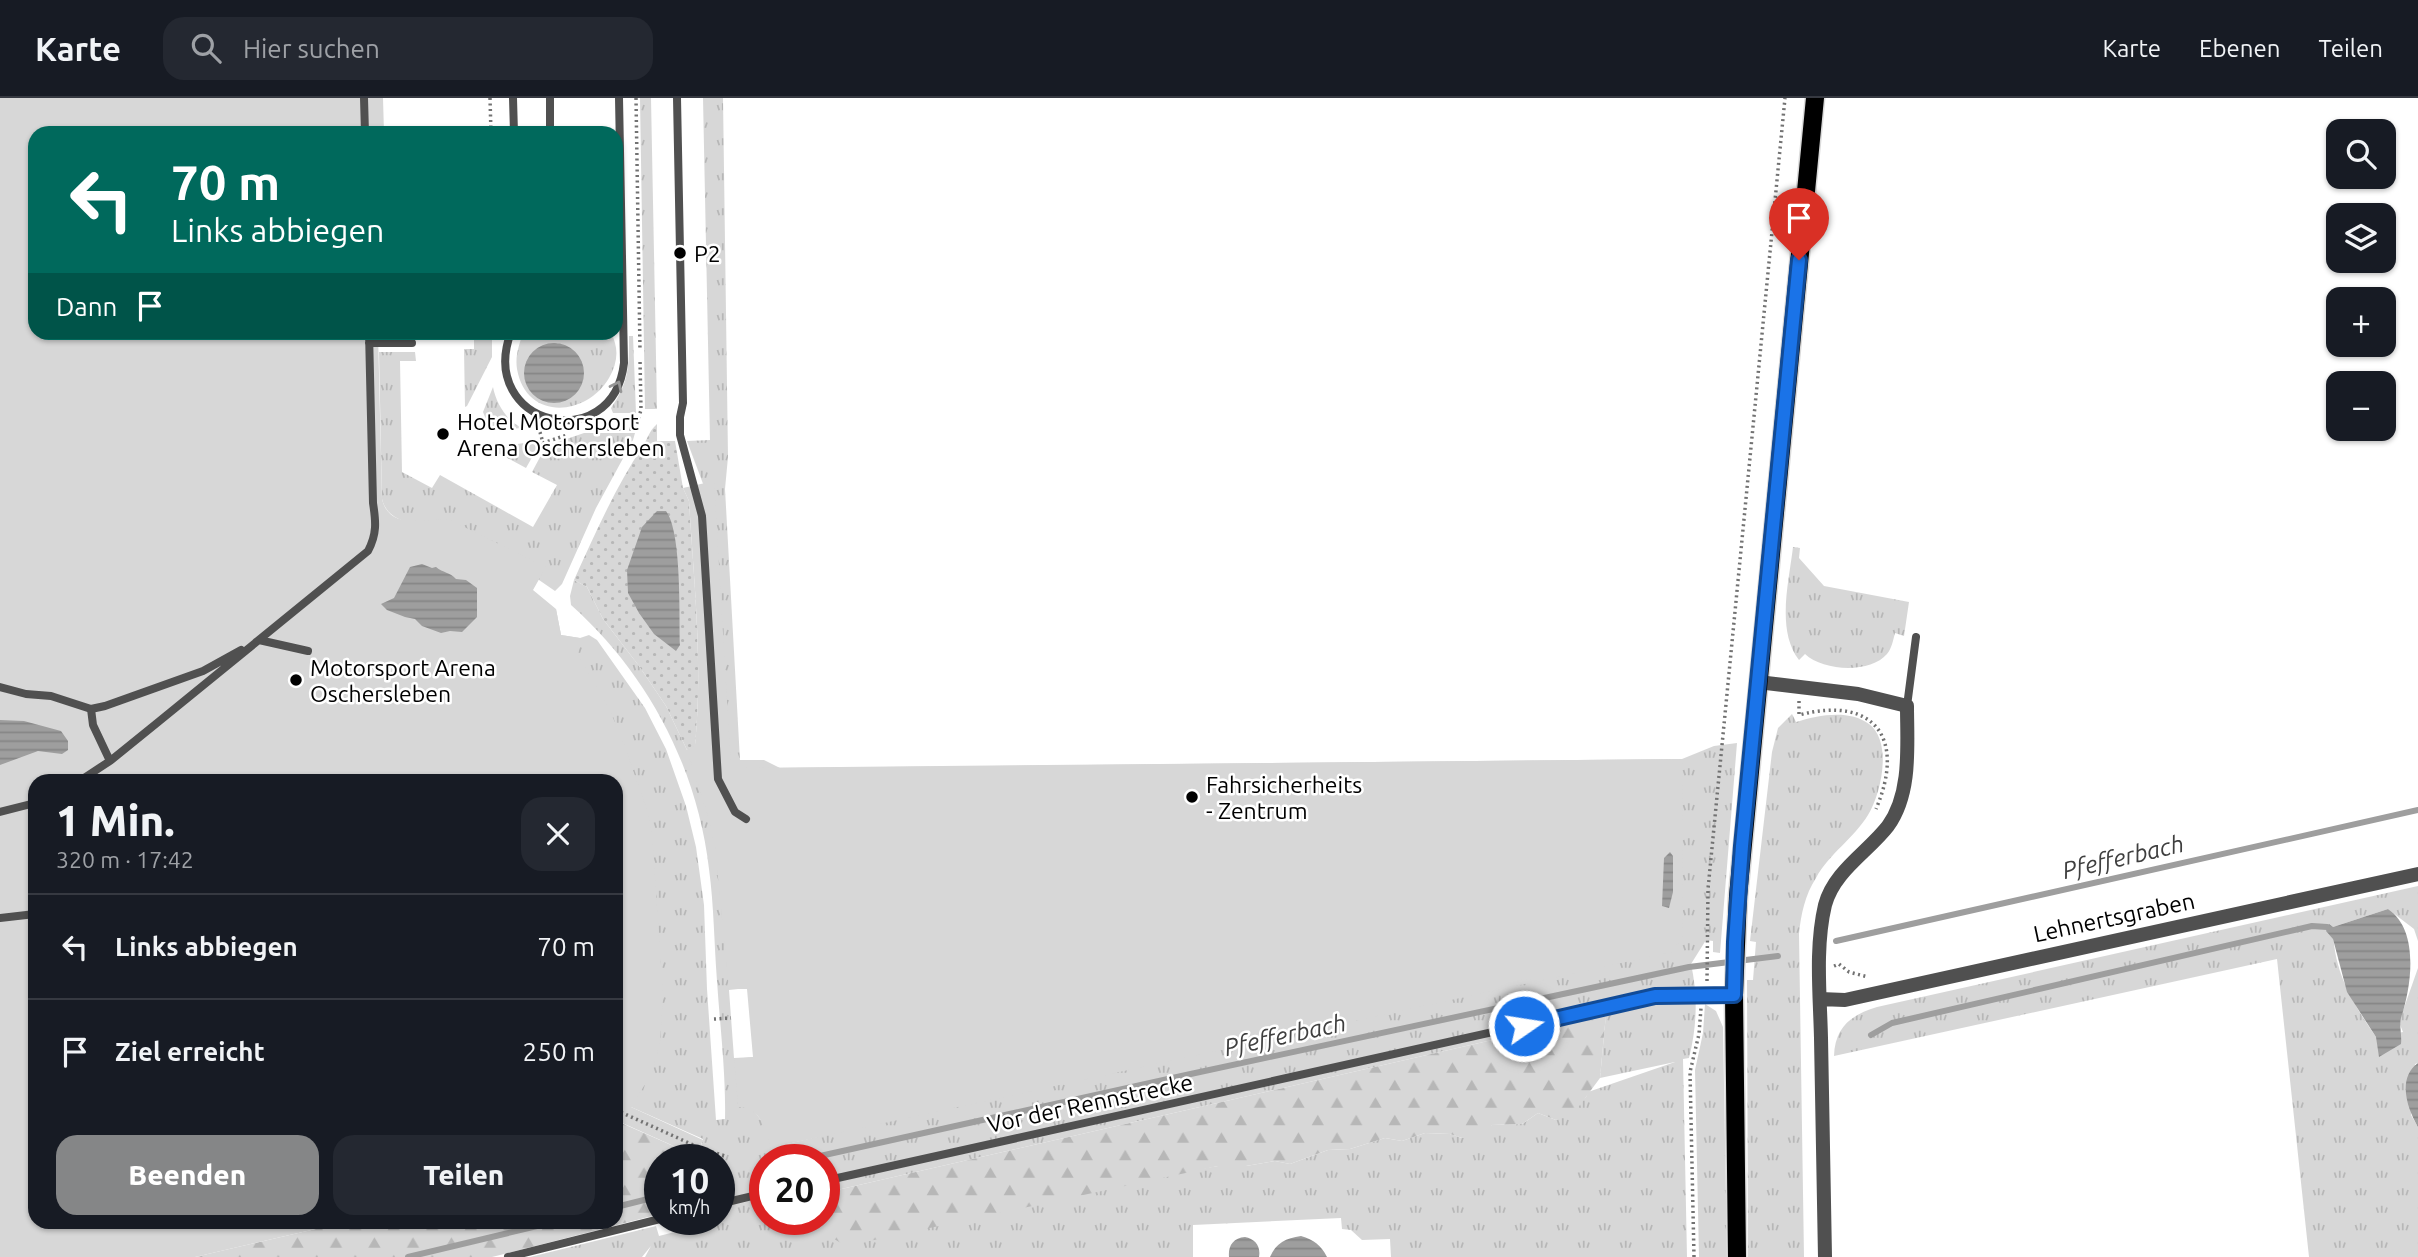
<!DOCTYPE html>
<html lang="de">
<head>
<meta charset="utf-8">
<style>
	:root { --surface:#171b24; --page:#242831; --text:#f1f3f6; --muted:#9ea1a6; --line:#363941; --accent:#858687 }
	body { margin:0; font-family:Ubuntu,sans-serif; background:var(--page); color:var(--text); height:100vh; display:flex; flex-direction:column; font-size:26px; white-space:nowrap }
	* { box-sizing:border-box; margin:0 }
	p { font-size:23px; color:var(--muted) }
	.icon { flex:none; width:38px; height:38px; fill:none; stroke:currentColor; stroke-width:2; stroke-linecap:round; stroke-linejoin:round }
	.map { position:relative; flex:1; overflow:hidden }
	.side { position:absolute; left:28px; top:676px; width:595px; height:455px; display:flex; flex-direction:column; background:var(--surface); border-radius:21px; box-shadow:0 2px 5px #0004 }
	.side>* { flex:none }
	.top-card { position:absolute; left:28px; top:28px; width:595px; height:214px; border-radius:21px; box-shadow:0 2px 5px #0004; background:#00695c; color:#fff; overflow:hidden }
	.controls { position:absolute; left:2326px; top:21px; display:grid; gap:14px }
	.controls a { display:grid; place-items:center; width:70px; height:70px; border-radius:14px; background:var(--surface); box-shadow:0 2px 5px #0004; font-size:35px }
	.speed { position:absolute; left:644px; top:1046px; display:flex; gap:14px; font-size:35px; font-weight:700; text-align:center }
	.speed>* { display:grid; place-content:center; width:91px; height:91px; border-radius:50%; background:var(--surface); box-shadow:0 2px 5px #0004; line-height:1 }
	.speed small { font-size:18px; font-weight:400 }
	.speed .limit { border:10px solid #d22; background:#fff; color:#111 }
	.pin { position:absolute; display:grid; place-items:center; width:60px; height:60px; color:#fff; margin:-72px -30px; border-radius:50% 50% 50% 0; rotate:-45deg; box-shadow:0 0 7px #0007 }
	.pin .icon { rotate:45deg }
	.me { position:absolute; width:77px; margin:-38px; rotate:77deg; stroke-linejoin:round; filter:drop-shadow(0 0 5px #0008) }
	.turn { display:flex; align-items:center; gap:24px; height:147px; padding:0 28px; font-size:32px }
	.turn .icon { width:91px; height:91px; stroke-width:2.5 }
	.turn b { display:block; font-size:49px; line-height:60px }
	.then { display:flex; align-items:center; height:66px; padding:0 28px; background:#0003; gap:14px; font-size:26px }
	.round { display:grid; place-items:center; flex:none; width:74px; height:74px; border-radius:21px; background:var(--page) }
	.head { display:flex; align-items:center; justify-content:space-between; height:119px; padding:0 28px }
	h1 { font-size:42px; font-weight:800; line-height:52px }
	.button { display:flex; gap:14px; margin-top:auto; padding:14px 28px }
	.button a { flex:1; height:80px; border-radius:21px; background:var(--accent); color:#fff; font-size:28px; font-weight:800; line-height:80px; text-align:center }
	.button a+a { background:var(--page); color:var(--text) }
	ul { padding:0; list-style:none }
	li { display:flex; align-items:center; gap:21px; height:105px; padding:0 28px; border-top:2px solid var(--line) }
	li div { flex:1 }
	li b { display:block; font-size:26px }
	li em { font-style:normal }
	header { display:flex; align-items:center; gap:42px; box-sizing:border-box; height:98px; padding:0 35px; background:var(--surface); border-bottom:2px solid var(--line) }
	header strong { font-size:33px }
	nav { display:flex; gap:38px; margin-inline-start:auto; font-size:24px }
	.search { width:490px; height:63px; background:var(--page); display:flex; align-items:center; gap:18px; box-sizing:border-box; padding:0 24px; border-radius:21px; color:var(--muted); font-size:26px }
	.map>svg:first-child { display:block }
</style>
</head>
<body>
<header>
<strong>Karte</strong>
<div class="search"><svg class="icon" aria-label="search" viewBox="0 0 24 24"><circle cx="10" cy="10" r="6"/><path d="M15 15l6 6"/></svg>Hier suchen</div>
<nav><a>Karte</a><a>Ebenen</a><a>Teilen</a></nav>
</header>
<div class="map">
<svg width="2418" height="1159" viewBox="0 0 2418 1159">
	<defs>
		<pattern id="grass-tufts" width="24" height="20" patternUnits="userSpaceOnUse" patternTransform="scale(1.75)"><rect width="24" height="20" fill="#d7d7d7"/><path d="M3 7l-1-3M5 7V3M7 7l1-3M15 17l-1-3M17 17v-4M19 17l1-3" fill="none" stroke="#b7b7b7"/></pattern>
		<pattern id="forest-firs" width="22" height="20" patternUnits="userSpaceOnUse" patternTransform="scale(1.75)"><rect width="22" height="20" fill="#d7d7d7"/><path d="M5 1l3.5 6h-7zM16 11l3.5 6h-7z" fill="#b7b7b7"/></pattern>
		<pattern id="park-dots" width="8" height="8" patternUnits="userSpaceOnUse" patternTransform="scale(1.75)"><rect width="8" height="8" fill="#d7d7d7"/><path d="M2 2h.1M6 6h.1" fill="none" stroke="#b7b7b7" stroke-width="1.8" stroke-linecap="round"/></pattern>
		<pattern id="water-rules" width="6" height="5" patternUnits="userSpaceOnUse" patternTransform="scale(1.75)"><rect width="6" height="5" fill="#9e9e9e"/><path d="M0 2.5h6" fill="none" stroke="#868686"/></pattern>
	</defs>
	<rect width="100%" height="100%" fill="#fff"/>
	<!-- grass -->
	<path fill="url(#grass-tufts)" fill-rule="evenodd" d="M640,0h11l6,311h-12z
		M703,0h20l5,359 -3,32 15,271h24l16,8 902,-9 32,-13 23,-3 -17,210 -7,-1v-11l-7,-1 -15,24c7,31 6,63 -2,94l-6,1 4,198h-296l-1,-18 -28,1 -11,-10 -9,-1 -1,-11 -148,7v32h-548l6,-11 -9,11h-112l126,-31 3,10 47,-12 -1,-4h14v-60h-22l6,-21 -72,-32 -15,18v-345h-515l455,-171 5,26 19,3 9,-3 8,5 48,68 21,41 20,57 10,41 8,58 3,84 9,131 9,-1c1,-45 -5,-93 -8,-138 -3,-38 -3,-75 -8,-112 -12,-103 -62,-196 -138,-264l-1,-9 4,-16 13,7 16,32 36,47 27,40 21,44 8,-5 52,243 -18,2 5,68 19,-1 2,55 6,8 -30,-323 -23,-300 -21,-56 23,-1zM1606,916l-6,64 75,-16 -87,30 -2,5 -30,23 -18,-7 -16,11 -30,1 -30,13 -12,-4 -25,-1 -23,8 -17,-3 -35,11 -22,1 -38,14 -15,-3 -29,5h-28l-394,67v-13h-59v-60h59v33zM764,1025l65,11 -42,10z
		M474,235h18v24l-25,49 -2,1 -1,-58h10z
		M523,235h88c8,15 7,29 -2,45 -23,39 -83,43 -92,-9 -2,-13 2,-24 6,-36zM557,245c22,6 20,17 26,37 -12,28 -43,30 -57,2z
		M629,238h4l3,77h-23l-2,-5c18,-26 18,-41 18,-72z
		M379,254h36l1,9h-16l2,111 30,16 8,-13 93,52 24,-42 -25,-13 14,-26 38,-13h51l-2,7 -37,68 -34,76 -7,7 -16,-11 -121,-58c-16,1 -32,-6 -36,-23z
		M493,289c3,16 14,35 30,41l-27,2 -7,-3 -6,-15z
		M537,343l2,4 -13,23 -41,-22 2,-3 17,3z
		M1793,449l7,1 -1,10 25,28 85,16 -5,34 -9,-3c-2,7 -3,15 -8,21 -17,20 -64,17 -82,0l-6,6c-23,-30 -10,-78 -6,-113z
		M1792,616l4,8c22,-7 53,-13 73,2 24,18 12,70 -1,91 -14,23 -39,39 -52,63 -11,17 -15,36 -17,56l5,323h-56l-1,-277h6l3,-38 -6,-1 22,-189 6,-24z
		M2418,788v55l-4,-12 -26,-20 -55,18c0,44 19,75 43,110l27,-5 -4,-10 19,-54v95l-3,1 -4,51 7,12v130h-109l-32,-298 -443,97c1,-29 17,-41 43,-49z
		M1705,906l11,7 7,16 4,230h-28l-4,-187 8,-37z"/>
	<!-- forest -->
	<path fill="url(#forest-firs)" d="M1606,916l-6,64 -26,35 -18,7 -18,-7 -16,11 -30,1 -11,12 -19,1 -12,-4 -25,-1 -23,8 -17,-3 -35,11 -22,1 -38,14 -15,-3 -29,5h-28l-372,80 -22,-13v-40z
		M619,1024l77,34 1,4h-37v54l-168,43h-297l151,-35h270v-97z"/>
	<!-- park -->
	<path fill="url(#park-dots)" d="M657,326v17h18l8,47 6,13c5,82 14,163 6,245l-8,4 -21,-44 -27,-40 -36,-47 -16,-32 -13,-7c21,-46 41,-92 69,-134 5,-8 6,-15 14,-22z"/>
	<!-- garden -->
	<path fill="#d7d7d7" d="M0,0h383l1,35h-349v199l343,1 4,166c8,33 44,18 68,21l96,47 -13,23 23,19 5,26 19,3 -2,17 29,50 13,28 28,80 4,22 11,159 -3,48 -8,31 -21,34 72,33 -7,16 -76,-34 -4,3v-345h-581v442h311l-151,35h-195z
		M714,383l17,287 951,-9 1,177 -11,16 -843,183 -42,9 -16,7c-5,-19 -8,-43 -33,-44l-4,-48 19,-2 -6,-68h-18l-14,-142 -7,-31 -21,-66 8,-5c8,-81 -1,-162 -6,-244l-6,-13z"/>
	<!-- water -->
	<path fill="url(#water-rules)" d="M524 275a30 30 0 1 1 60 0a30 30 0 1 1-60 0Z
		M657,413h9c16,21 13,105 14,134l-4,6 -22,-17 -15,-21 -11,-20 -1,-23 15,-43z
		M422,466l10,4 4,-1c7,6 14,5 20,12l10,1 11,8v29l-15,15 -12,-1 -9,2 -19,-7 -7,-7 -10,-2 -18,-7 -6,-6 13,-6 16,-31z
		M0,622l24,1 37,10 7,10v9l-6,4 -24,-3 -38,14z
		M1670,754l3,4v36l-4,16 -7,-2 2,-48z
		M2388,811c30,20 25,72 13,109 -2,6 1,18 0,26l-22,13 -3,-20 -29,-45 -14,-53 -7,-8 3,-7 4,3z
		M2418,965v64c-11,-19 -21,-49 0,-64z
		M1301,1138c13,4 20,9 26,21h-57c6,-14 16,-19 31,-21z
		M1245,1139c10,2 16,9 14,20h-30c-1,-11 4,-19 16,-20z"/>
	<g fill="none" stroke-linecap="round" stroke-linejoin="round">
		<!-- stream -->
		<path stroke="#9e9e9e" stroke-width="6" d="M1836,843l582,-131
			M1871,937l21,-12 420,-97 15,1
			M802,1062l384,-85 503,-108 89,-11
			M760,1072l5,-2
			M616,1109l44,-11
			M408,1159l146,-35"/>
		<!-- primary casing -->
		<g stroke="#dbdbdb" stroke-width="21">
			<path id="primary" d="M1737,1159l-3,-262 4,-99 77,-798"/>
		</g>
		<!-- path -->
		<path stroke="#727272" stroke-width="3.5" stroke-dasharray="2 3.5" stroke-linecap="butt" d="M490,0l1,35
			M636,0l4,253
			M591,331h44l6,-19 -1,-51
			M540,334l3,11 24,-8
			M1799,603v14c76,-20 107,24 77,94
			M1834,868l5,-2 10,8 19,5
			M1707,883l1,-92 77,-791
			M714,921l17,-1
			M616,1012l84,38 25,8
			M1694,1159l-4,-185 9,-38 2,-26"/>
		<!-- service -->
		<path stroke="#505050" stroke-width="8" d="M364,0l1,35
			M513,0l1,35
			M550,0v35
			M677,0l6,305 -3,14v18l22,81 16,263 17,33 11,7
			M511,234c-35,94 102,126 113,31l-5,-265
			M369,245h43
			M256,544l3,-2 49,11
			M0,589l26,7 25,2 40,13 14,-3 98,-35 38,-21
			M1907,608l9,-69
			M91,611l2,16 17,36
			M81,682l29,-19 47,-38 211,-172c9,-17 8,-29 5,-48l-4,-171
			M0,714l35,-9
			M0,820l35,-4
			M824,1083l831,-185 79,-1
			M719,1106l46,-11
			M508,1159l152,-38"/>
		<!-- minor -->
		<path stroke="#505050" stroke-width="14" d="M1758,584l100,12 49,12c0,38 5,87 -19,120 -20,26 -54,45 -63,79 -10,42 -5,90 -4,133 1,73 2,146 4,219
			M1820,901l25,1 573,-126"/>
		<!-- primary -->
		<use href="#primary" stroke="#000" stroke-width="18"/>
	</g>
	<!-- one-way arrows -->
	<defs><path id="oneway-chevron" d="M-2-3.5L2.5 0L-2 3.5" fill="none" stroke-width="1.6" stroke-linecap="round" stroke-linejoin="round" transform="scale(1.75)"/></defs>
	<use stroke="#969696" href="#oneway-chevron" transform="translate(617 288) rotate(-64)"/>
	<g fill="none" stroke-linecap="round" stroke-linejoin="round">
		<!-- route casing -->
		<g stroke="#114b97" stroke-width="18">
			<path id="route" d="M1524,928l131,-30 79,-1 1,-53 7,-96 57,-586"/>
		</g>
		<!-- route -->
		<use href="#route" stroke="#1a73e8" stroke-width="12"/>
	</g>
	<!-- markers -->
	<g fill="#000" stroke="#fff" stroke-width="2.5">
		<circle cx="680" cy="155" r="7"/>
		<circle cx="443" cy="336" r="7"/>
		<circle cx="296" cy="582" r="7"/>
		<circle cx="1192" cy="699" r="7"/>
	</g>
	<g text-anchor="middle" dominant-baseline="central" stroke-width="5" stroke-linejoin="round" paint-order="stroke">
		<!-- poi labels -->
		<g font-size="23" fill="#000" stroke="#fff" text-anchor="start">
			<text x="694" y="155">P2</text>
			<text x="457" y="323">Hotel Motorsport<tspan x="457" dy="26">Arena Oschersleben</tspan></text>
			<text x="310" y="569">Motorsport Arena<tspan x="310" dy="26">Oschersleben</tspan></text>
			<text x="1206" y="686">Fahrsicherheits<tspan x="1206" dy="26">- Zentrum</tspan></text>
		</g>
		<!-- street labels -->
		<g font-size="23" fill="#000" stroke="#fff">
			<text transform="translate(2114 819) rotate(-12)">Lehnertsgraben</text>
			<text transform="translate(1090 1005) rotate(-12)">Vor der Rennstrecke</text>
		</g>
		<!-- water labels -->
		<g font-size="24" font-style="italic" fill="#3f3f3f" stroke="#fff">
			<text transform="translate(2123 759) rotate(-13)">Pfefferbach</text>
			<text transform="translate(1285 937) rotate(-12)">Pfefferbach</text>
		</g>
	</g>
</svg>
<div class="controls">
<a><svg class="icon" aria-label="search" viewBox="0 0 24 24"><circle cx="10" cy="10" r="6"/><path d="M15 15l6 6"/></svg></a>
<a><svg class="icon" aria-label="layers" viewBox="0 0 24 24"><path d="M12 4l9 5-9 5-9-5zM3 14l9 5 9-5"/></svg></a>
<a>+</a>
<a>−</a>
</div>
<div class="speed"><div>10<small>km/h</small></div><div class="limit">20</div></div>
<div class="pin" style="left:1799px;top:162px;background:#d93025"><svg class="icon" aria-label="arrive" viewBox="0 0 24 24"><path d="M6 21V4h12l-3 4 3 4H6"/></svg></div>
<svg class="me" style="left:1524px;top:928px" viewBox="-20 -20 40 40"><circle r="17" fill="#1a73e8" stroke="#fff" stroke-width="3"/><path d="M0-11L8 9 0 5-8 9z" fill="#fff"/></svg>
<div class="top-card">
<div class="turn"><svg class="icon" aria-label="left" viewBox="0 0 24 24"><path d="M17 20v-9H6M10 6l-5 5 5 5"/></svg><div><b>70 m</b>Links abbiegen</div></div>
<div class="then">Dann<svg class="icon" aria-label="arrive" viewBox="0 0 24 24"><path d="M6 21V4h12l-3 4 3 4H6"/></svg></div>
</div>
<section class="side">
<div class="head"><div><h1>1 Min.</h1><p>320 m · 17:42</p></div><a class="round"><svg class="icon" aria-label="close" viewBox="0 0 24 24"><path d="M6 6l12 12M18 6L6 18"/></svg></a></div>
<ul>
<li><svg class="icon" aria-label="left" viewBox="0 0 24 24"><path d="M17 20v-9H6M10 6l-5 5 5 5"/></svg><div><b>Links abbiegen</b></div><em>70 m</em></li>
<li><svg class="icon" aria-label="arrive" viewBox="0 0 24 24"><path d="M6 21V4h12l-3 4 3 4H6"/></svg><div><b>Ziel erreicht</b></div><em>250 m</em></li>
</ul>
<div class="button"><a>Beenden</a><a>Teilen</a></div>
</section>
</div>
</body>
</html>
